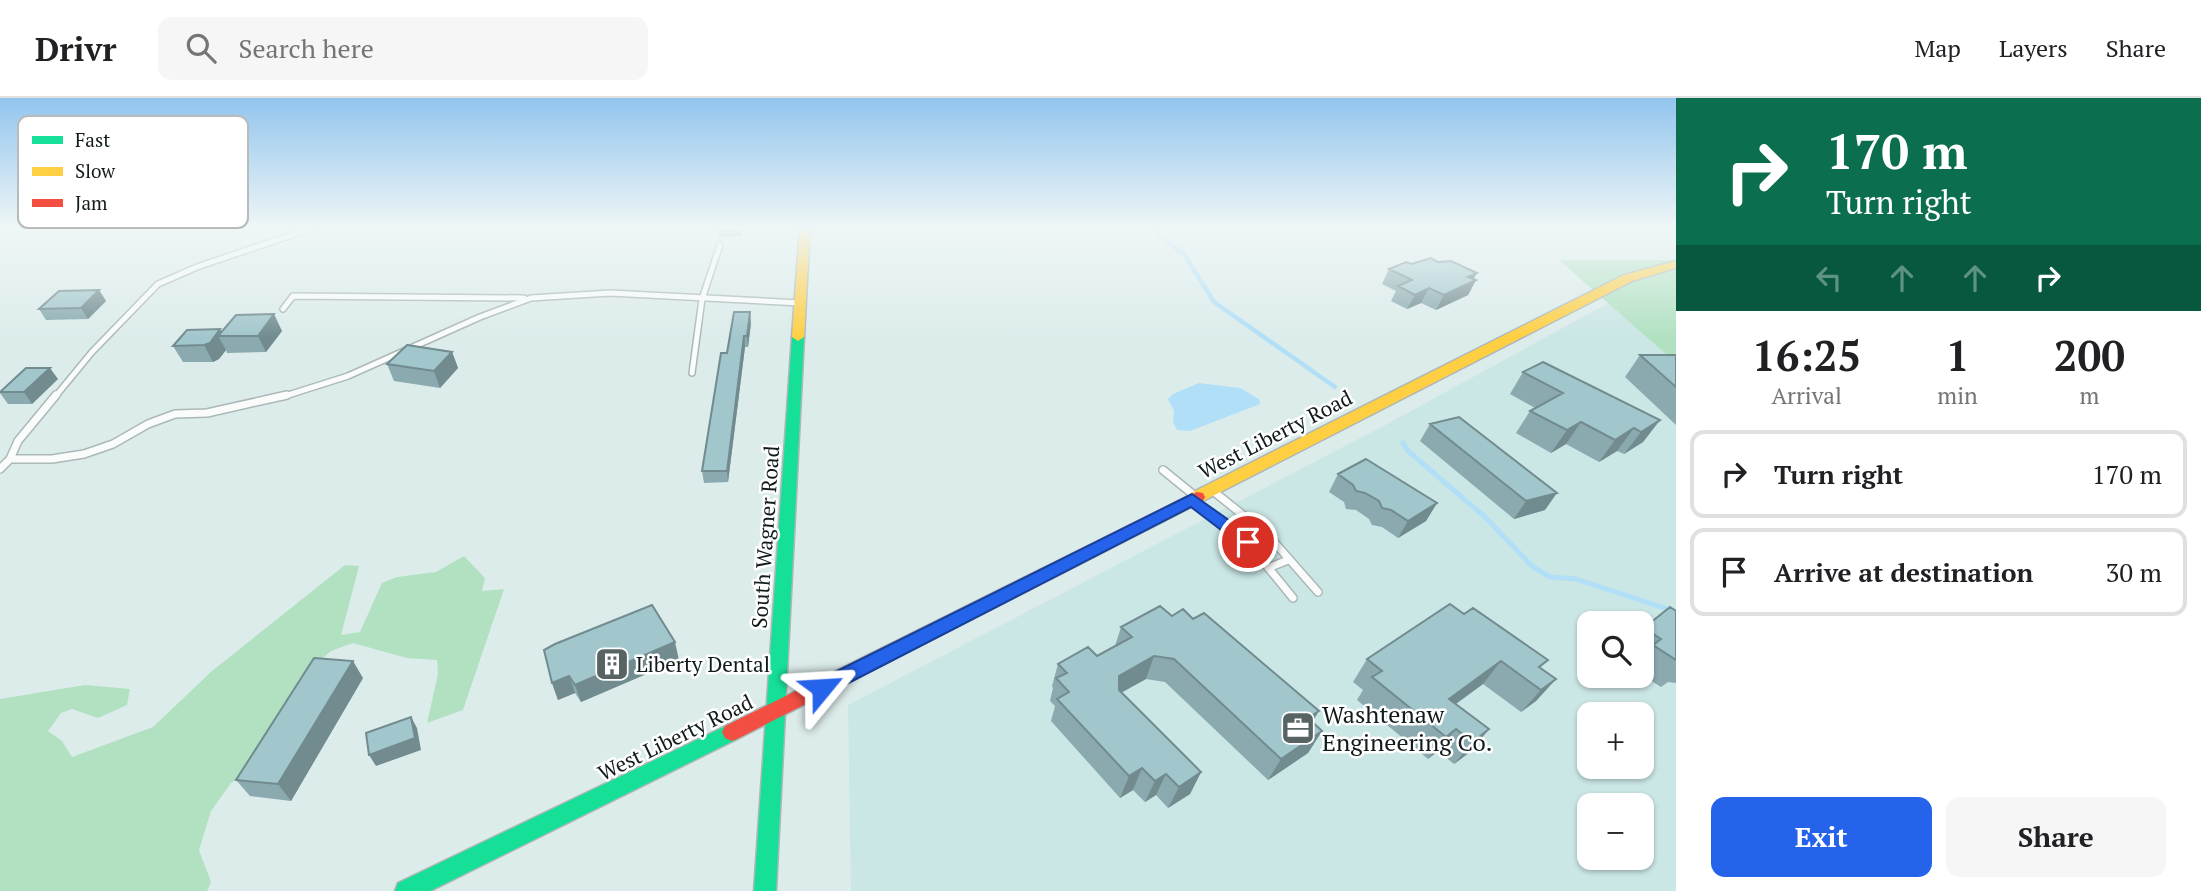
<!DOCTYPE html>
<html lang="en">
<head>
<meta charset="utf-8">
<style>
	:root { --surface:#fff; --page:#f6f6f6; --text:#202124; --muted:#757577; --line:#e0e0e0; --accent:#2563eb }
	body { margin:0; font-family:"PT Serif",serif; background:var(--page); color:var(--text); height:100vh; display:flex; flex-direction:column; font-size:26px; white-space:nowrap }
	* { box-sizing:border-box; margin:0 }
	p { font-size:23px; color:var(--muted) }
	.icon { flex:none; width:38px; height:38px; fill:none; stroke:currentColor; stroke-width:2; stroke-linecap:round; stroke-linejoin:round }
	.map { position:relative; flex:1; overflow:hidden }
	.side { display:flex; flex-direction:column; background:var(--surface); width:525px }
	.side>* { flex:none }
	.guide { background:#0b6e4f; color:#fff; overflow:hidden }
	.tools { position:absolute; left:1577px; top:513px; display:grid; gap:14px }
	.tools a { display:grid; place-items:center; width:77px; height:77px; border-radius:14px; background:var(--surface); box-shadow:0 2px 5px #0004; font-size:35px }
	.pin { position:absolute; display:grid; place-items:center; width:60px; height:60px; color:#fff; margin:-30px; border:4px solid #fff; border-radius:50%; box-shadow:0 2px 7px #0007 }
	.me { position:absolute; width:77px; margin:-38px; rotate:63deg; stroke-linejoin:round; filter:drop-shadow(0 0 5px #0008) }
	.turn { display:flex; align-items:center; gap:24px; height:147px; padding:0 35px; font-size:32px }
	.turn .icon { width:91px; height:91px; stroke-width:2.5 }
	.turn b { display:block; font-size:49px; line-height:60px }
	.lanes { display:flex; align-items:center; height:66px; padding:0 35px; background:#0003; justify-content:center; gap:35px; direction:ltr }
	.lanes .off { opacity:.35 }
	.eta { display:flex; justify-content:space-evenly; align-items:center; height:119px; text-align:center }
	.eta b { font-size:42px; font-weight:700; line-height:49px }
	.button { display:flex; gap:14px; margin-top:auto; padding:14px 35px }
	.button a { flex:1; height:80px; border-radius:14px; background:var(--accent); color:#fff; font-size:28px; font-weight:700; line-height:80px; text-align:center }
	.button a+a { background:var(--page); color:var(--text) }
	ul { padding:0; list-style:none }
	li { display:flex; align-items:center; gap:21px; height:88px; margin:0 14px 10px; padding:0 21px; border:4px solid var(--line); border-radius:14px }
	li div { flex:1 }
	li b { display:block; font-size:26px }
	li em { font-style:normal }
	header { display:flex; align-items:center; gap:42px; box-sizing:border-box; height:98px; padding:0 35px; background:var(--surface); border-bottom:2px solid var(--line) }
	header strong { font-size:33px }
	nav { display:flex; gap:38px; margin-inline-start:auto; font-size:24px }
	.search { width:490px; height:63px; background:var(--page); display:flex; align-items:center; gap:18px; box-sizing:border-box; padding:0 24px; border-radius:14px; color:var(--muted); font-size:26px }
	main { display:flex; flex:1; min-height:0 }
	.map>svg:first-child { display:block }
</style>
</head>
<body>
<header>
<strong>Drivr</strong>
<div class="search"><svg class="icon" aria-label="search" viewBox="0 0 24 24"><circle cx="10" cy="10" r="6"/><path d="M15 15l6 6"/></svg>Search here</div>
<nav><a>Map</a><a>Layers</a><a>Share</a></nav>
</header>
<main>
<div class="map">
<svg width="1676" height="793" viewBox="0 0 1676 793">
	<rect width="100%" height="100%" fill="#dceceb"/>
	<!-- built -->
	<path fill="#cae6e5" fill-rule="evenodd" d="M1608,205l68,60v528h-825l-3,-186 543,-283zM1589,525h53v53h-53zM1589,616h53v52h-53zM1589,707h53v53h-53z"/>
	<!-- green -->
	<path fill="#b1e1c1" d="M1559,162h117v103z
		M464,458l21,22 -3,13 22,-2 -41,121 -36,13 11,-49 -1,-14 -30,-2 -54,-15 -22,8 -32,28 -10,30 -23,49 -35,25 -20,28 -12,39 12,32 -4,9h-207v-192l85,-14 45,4 -3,16 -29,13 -26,-9 -11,4 -13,18 14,10 10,16 81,-30 59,-56 133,-106 14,1 -18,69 19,-3 22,-49 15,-6 39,-5z"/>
	<!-- water -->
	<path fill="#b1dff7" d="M1199,285l41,5 19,11 1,5 -70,27 -13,-1 -4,-8 1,-11 -6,-12 5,-5z"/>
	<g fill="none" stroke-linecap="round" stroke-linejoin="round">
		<!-- stream-far1 -->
		<path stroke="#b1dff7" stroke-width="4.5" d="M1155,129l4,9 25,18 30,48 121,85"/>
		<!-- stream -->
		<path stroke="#b1dff7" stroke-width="5" d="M1403,345l5,8 77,66 47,49 18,11 26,2 100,33"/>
		<!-- lane-far1 casing -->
		<g stroke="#acb8b7" stroke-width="8">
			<path id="lane-far1" d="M283,211l10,-13 231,2
				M692,275l10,-74 18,-54
				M55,299l37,-45 66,-68 39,-17 118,-40
				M282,299l66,-21 132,-59 51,-19 79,-5 190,10"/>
		</g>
		<!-- lane casing -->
		<g stroke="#acb8b7" stroke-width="10">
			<path id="lane" d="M10,361h42l32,-5 29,-10 35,-20 27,-10 32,-1 80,-18
				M0,371l10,-10 8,-18 38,-46
				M1163,372l32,26
				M1213,393l55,44 50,57
				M1192,402l57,44 44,54
				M1268,470l20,-8"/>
		</g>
		<!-- fast casing -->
		<g stroke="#acb8b7" stroke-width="3">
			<path id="fast" d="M798,235l6,4 -28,554h-22l38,-554z
				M732,625l7,3 3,6 -3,6 -309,153h-35l3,-8z"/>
		</g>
		<!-- slow casing -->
		<g stroke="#acb8b7" stroke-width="3">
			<path id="slow" d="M800,129h10l-6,110 -6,4 -6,-4z
				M1676,163v7l-44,13 -429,220h-12l-2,-4 2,-4 433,-218z"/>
		</g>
		<!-- jam casing -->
		<g stroke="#acb8b7" stroke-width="3">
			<path id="jam" d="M1197,394l6,1 2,4 -2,4 -464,237 -7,3 -7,-3 -3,-6 3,-6z"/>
		</g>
		<!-- lane-far1 -->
		<use href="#lane-far1" stroke="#fafcfc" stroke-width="5"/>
		<!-- lane -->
		<use href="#lane" stroke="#fafcfc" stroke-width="7"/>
		<!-- fast -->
		<use href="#fast" fill="#16e098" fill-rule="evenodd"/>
		<!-- slow -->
		<use href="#slow" fill="#ffcf43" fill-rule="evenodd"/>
		<!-- jam -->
		<use href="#jam" fill="#f24e42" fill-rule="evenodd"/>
	</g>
	<!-- wall -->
	<path fill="#8aaaaf" d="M718,129h24v9l-23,1z
		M1411,166l63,15 2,1 -8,15 -32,15 -15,-7 -14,6 -16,-8 5,-10 -14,-7 7,-15z
		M99,192l7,11 -18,18 -42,1 -7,-11z
		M751,225l-3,24h-3l-17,135 -24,1 -2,-12 25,-118z
		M220,231l2,3 60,-1 -16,21 -39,1 -1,-3 -7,9 -6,3h-30l-10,-16z
		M452,254l6,16 -18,20 -46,-7 -7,-17z
		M1640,257h36v70l-51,-48z
		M1523,274l137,48 -17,22 -19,12 -7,-3 -18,11 -33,-18 -15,9 -35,-20 14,-22 5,-3 -25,-14z
		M58,281l-26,25h-24l-8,-11v-1z
		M1430,326l115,86 -31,9 -94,-78z
		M1338,376l99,29 -11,18 -28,17 -16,-11 -10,-2 -3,-6 -13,-9 -10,-1 -2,-7 -15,-10z
		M1676,513v72l-8,-1 -7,5 -19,-12v-44l2,-3z
		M1464,516l92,65 -20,22 -15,11 -38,-28 -27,20 33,25 -19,23 -16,12 -16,-13 -10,8 -71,-59 6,-10 -10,-8 14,-23z
		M1172,518l140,106 10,9 -14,22 -40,27 -103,-98 -19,-3 -25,14 80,79 -11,22 -22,14 -12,-13 -11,7 -12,-12 -13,8 -69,-77 4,-15 -5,-5 3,-13 -1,-2 6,-22 39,-8 18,-10 6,-19z
		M544,552l135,10 -98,42 -6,-9 -17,7 -6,-17z
		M363,580l-72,123 -41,-5 -14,-16z"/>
	<!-- shaded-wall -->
	<path fill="#718b8f" d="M1477,175l-5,9 4,-2 -8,15 -32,15 8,-15 24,-18z
		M1429,190l-8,15 -14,6 8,-14z
		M99,192l7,11 -18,18 -7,-11z
		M750,214l1,11 -3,24 -1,-11z
		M274,216l8,17 -16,21 -8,-16z
		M220,231l4,7h-6l8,14 -7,9 -6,3 -9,-17z
		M744,238l1,11 -17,135 -1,-11z
		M452,254l6,16 -18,20 -6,-17z
		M50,270l8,11 -26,25 -8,-12z
		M1660,322l-17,22 -19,12 17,-22z
		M1581,324l-15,22 -15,9 16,-23z
		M1634,330l-17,23 -18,11 16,-22z
		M1557,395l-12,17 -31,9 12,-18z
		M1437,405l-11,18 -28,17 10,-17z
		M675,544l4,18 -98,42 -6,-17z
		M1154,558l-8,23 -35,19 8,-22z
		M353,563l10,17 -72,123 -13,-17z
		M1501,563l-18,23 -51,37 17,-22z
		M569,578l6,17 -17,7 -6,-17z
		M1556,581l-20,22 -15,11 20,-22z
		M1319,613l-14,23 3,-16z
		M411,619l6,11 4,22 -45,16 -7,-11z
		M1456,631l-18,22 -10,8 18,-22z
		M1489,631l-19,23 -16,12 19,-22z
		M1322,633l-14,22 -40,27 13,-21z
		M1142,670l-9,22 -13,8 9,-22z
		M1201,674l-11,22 -22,14 11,-21z
		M1166,676l-10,21 -11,7 10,-21z"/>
	<!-- building -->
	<path fill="#a1c6cc" stroke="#718b8f" stroke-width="2" d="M1431,160l7,4 13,-1 26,12 -9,4 8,3 -32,15 -15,-7 -14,7 -17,-9 14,-6 -23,-11 17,-7 5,2z
		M99,192l-18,18 -42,1 20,-18z
		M734,214h16l-3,24h-3l-17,135h-25l19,-118h6z
		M274,216l-16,22h-40l18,-21z
		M220,231l-10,14 -6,2 -31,1 14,-16z
		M407,247l45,7 -18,19 -47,-7z
		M1640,257h36v32z
		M1543,264l117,58 -19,12 -7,-4 -19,12 -34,-18 -14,8 -37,-19 33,-18 -40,-21z
		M26,270h24l-26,24h-24z
		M1459,319l98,76 -31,8 -96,-77z
		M1366,361l71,44 -29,18 -17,-11 -9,-2 -3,-7 -14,-8 -9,-2 -3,-6 -15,-11z
		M1450,506l14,10 9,-6 75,52 -9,7 17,12 -15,11 -40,-29 -52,38 40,30 -16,13 -17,-13 -10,8 -74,-60 10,-6 -15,-12z
		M652,507l23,37 -100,43 -6,-9 -17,7 -8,-33 11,-6z
		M1160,508l12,10 11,-7 10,10 11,-6 115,98 -11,7 14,13 -41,28 -107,-100 -20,-3 -35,20v14l82,82 -22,15 -13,-13 -11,7 -13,-13 -13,8 -72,-77 12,-7 -13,-14 11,-5 -9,-9 30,-17 9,9 35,-19 -11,-10z
		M1670,509l6,4v49l-23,-15 8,-6 -17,-11z
		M314,560l39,3 -75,123 -42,-4z
		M411,619l4,21 -46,17 -3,-22z"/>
	<!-- sky -->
	<linearGradient id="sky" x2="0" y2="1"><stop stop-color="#92c5ee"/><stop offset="0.54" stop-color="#eff6f6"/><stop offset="1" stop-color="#eff6f6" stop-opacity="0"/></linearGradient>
	<rect width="1676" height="240" fill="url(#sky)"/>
	<!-- route -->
	<path fill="#2563eb" stroke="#184099" stroke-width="2" d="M1192,396l62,44 2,4 -2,4h-12l-51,-39 -362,186 -7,3 -7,-3 -3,-5 3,-6z"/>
	<!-- icons -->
	<defs>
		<g id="building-square" transform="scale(1.75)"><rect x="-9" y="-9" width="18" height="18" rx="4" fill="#586464" stroke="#fff"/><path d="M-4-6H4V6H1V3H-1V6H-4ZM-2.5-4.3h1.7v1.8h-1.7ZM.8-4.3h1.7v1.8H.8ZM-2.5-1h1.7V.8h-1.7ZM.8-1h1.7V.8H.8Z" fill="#fff"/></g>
		<g id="office-square" transform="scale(1.75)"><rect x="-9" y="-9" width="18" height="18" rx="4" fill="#586464" stroke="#fff"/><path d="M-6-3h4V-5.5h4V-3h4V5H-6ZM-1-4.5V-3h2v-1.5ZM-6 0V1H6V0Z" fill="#fff"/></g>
	</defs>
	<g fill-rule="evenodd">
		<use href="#building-square" x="612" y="566"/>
		<use href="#office-square" x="1298" y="630"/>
	</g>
	<g text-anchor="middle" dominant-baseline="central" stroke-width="5" stroke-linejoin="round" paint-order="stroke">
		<!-- street labels -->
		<g font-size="21" fill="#111b1b" stroke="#fff">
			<text transform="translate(1275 336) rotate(-27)">West Liberty Road</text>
			<text transform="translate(765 439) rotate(-86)">South Wagner Road</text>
			<text transform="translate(675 639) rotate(-26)">West Liberty Road</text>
		</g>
		<!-- poi labels -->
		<g font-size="21" fill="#111b1b" stroke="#fff" text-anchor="start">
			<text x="636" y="566">Liberty Dental</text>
		</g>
		<!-- near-poi labels -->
		<g font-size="24" fill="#111b1b" stroke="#fff" text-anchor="start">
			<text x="1322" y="616">Washtenaw<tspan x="1322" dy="28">Engineering Co.</tspan></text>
		</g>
	</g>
	<!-- legend -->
	<rect x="18" y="18" width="230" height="112" rx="10" fill="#fff" stroke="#b8bbbb" stroke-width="2"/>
	<rect x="32" y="38" width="31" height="8" fill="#16e098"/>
	<rect x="32" y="69" width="31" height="9" fill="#ffcf43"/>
	<rect x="32" y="101" width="31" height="8" fill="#f24e42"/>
	<g font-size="19" fill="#111b1b">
		<text x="75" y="49">Fast</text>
		<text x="75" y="80">Slow</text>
		<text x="75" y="112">Jam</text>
	</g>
</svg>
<div class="tools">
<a><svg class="icon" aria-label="search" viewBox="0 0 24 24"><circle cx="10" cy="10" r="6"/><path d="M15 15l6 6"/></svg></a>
<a>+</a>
<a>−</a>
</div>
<div class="pin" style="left:1248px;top:444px;background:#d93025"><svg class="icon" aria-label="arrive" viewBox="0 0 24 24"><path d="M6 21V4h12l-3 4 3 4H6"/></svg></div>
<svg class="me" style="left:822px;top:590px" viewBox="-20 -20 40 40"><path d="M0-17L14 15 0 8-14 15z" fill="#2563eb" stroke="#fff" stroke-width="4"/></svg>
</div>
<section class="side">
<div class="guide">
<div class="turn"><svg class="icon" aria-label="right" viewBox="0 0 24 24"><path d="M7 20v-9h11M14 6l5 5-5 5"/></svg><div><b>170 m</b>Turn right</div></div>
<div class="lanes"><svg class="icon off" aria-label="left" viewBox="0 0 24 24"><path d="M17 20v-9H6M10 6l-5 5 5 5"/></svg><svg class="icon off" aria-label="ahead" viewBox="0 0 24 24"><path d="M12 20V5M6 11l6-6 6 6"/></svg><svg class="icon off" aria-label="ahead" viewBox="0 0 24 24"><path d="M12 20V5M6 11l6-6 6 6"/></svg><svg class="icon" aria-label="right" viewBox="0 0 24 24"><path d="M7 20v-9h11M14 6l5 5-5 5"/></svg></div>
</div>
<div class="eta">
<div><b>16:25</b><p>Arrival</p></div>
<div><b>1</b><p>min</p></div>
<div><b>200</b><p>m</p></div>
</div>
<ul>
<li><svg class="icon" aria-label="right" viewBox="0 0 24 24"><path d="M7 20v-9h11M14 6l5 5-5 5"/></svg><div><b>Turn right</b></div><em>170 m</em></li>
<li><svg class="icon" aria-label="arrive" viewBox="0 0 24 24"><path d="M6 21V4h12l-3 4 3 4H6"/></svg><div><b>Arrive at destination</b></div><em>30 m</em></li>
</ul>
<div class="button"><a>Exit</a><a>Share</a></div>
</section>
</main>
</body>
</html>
